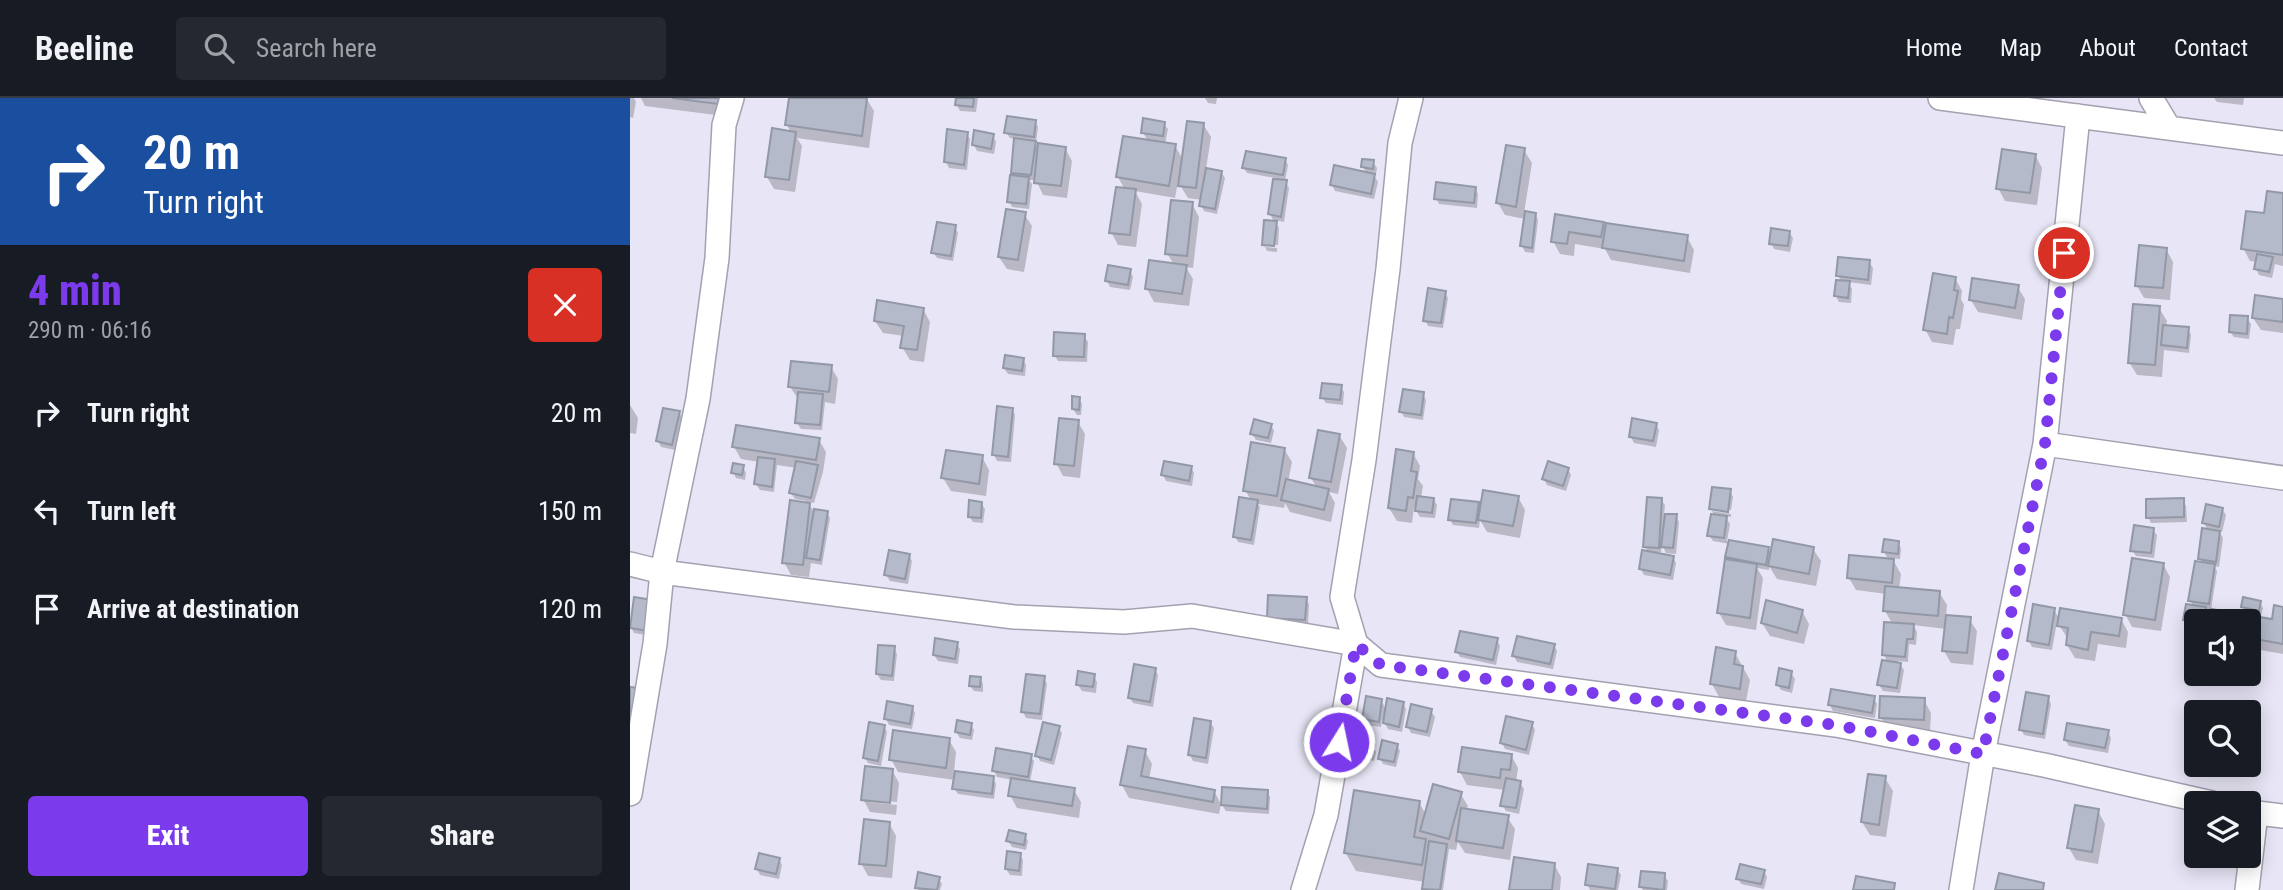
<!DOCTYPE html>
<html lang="en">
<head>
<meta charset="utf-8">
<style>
	:root { --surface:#171b24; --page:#242831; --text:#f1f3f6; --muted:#9ea1a6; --line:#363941; --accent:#7c3aed }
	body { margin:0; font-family:"Roboto Condensed",sans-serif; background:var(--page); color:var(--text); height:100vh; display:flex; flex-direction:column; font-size:26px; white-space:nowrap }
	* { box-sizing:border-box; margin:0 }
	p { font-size:23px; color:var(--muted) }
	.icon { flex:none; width:38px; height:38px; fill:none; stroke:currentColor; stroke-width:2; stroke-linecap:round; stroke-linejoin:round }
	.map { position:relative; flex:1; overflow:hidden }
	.details { display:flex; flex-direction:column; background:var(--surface); width:630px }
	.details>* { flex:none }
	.top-card { background:#1a4fa0; color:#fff; overflow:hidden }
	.buttons { position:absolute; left:1554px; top:511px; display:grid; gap:14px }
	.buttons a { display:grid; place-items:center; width:77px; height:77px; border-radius:7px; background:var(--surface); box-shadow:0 4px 18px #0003; font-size:35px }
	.pin { position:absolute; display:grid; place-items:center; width:60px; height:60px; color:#fff; margin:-30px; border:4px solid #fff; border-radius:50%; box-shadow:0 2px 7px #0007 }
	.me { position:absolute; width:77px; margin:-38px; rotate:10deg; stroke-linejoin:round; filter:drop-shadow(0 0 5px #0008) }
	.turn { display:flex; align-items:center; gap:24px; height:147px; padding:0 28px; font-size:32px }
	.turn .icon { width:91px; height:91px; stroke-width:2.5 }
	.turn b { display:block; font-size:49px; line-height:60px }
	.round { display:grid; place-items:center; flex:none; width:74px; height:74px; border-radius:7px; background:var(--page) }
	.head { display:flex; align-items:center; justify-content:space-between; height:119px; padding:0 28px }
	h1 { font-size:42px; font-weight:800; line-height:52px; color:var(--accent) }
	.primary-button { display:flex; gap:14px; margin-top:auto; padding:14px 28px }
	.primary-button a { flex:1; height:80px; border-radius:7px; background:var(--accent); color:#fff; font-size:28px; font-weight:800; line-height:80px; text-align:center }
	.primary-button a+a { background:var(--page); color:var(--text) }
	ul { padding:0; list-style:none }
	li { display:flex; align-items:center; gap:21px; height:98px; padding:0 28px }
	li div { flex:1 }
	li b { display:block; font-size:26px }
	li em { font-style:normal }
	header { display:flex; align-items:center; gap:42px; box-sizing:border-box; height:98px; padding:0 35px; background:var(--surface); border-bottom:2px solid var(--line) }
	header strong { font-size:33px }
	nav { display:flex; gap:38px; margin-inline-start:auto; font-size:24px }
	.search { width:490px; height:63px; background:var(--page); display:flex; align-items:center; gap:18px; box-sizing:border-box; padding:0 24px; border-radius:7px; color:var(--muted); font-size:26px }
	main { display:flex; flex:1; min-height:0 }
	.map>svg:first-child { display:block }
</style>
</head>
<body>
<header>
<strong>Beeline</strong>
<div class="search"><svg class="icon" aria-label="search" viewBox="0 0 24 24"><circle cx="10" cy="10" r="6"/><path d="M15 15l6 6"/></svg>Search here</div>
<nav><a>Home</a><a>Map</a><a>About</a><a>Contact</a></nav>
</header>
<main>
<section class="details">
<div class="top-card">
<div class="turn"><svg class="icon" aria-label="right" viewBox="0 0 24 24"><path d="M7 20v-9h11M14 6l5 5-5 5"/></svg><div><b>20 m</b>Turn right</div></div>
</div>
<div class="head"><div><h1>4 min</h1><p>290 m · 06:16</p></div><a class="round" style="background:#d93025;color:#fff"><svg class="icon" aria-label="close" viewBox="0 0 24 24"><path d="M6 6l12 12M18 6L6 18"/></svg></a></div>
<ul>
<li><svg class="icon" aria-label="right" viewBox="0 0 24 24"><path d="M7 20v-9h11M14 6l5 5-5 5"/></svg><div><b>Turn right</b></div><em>20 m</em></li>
<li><svg class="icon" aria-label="left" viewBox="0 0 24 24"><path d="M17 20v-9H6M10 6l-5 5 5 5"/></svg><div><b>Turn left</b></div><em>150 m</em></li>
<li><svg class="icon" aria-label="arrive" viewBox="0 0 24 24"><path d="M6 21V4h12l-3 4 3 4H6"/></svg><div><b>Arrive at destination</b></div><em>120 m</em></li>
</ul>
<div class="primary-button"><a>Exit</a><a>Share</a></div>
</section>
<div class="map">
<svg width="1653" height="792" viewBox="0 0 1653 792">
	<rect width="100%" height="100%" fill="#e8e6f6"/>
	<!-- shadow -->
	<path fill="#0003" d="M0,0h4l2,4 -3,16 -3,-1z
		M11,0h84l-1,18 -79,-10z
		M160,0h76l8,13 -5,37 -72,-10 5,8 -7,46 -21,-3 -7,-12 24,-44 -4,-8z
		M328,0h20l-2,14 -16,-1 -3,-6z
		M575,0h12l-1,6 -8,-1z
		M1584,0h30l-1,7 -26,-3z
		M405,23l3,6 -2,15 -2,-1 5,10 26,-3 7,13 -5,37 -24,-3 -7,-15h-7l3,4 -3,25 -17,-2 -3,-6 6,-24 -3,-5 4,-33 -6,-1 -4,-6z
		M534,26l4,5 -3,15 10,2 9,15 19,-37 8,13 -5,32 15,3 4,6 -8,36 -13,-3 -3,-6 1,-5 -14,-2 -10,-16 -3,16 -40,-7 7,13 -6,43 -18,-2 -7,-13 14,-42 -7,-13 30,-35 -5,-10z
		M337,36l3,5 -3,31 -18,-2 -3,-6z
		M363,38l3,6 -2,12 -17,-3 -3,-6z
		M894,52l8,13 -8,50 11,1 3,6 -4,33 -9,-1 -3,-6 3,-27 -20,-4 -7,-12z
		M1405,57l7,13 -5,37 -32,-4 -7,-13z
		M655,61l3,6 -3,16 4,7 -5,34 -9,-2 4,8 -1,17 -13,-1v3l-2,-2 11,-23 -4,-8 5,-36 -28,-5 -3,-5z
		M743,64l4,6 -1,6h-3l5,8 -4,17 -39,-8 -3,-6 35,-11 -4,-7z
		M845,90l3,6 -1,14 -38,-4 -3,-6z
		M1638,95l15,2v71l-8,-2 -3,14 -13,-3 -3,-6 1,-7 -7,-1 -7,-13 22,-33z
		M562,106l7,13 -6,51 -7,-1 7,12 -4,27 -35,-4 -7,-13 27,-24 -7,-12z
		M394,116l8,12 -8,46 -17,-3 -8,-12z
		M927,118l46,7 4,7 80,7 7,13 -4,23 -79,-13 -6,-11 -30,-5 -1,12 -14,-2 -7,-13z
		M325,129l3,6 -5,28 -16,-3 -4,-6z
		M1159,134l4,6 -3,14 -16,-3 -3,-6z
		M635,149l12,1v4l-10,-1z
		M1536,151l7,13 -3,38 -26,-2 -7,-12z
		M1239,164l4,6 -2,17 -23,-3 4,7 -1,14 -12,-1 -3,-6 6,-14 -4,-6z
		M500,173l3,6 -3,13 -20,-3 -3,-6z
		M1325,180l7,13 -1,8 3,6 -4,24h-4l-3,16 -21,-3 -7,-13z
		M1387,188l8,13 -3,21 -44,-8 -7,-12z
		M815,195l3,5 -5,30 -15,-2 -3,-6z
		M1626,199l27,4v32l-22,-3 -8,-12z
		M1529,210l8,13 -1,6 22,2 3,6 -2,18 -25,-3 -2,27 -25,-2 -8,-13z
		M293,211l7,13 -6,40 -14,-2 -8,-13 2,-11 -21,-3 -8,-12z
		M1617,220l4,6 -2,15 -15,-2 -4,-5z
		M454,238l4,6 -1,20 -29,-1 -3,-5z
		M393,261l3,6 -1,11 -17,-2 -4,-6z
		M201,269l7,12 -3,25 -10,-2 -3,28 -21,-1 -4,-6 2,-23 -9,-13z
		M711,289l3,5 -1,13 -17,-2 -4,-6z
		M793,296l3,6 -3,20 -19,-3 -3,-6z
		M449,301l3,5 -1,11h-4l-4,-6z
		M0,307l8,13 -2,16 -6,-1z
		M382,311l3,6 -4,47 -14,-1 -3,-6z
		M49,314l3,6 -7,32 -14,-3 -3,-6z
		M448,324l7,12 -5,44 -17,-2 -7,-13z
		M1026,326l3,6 -3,17 -22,-4 -3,-6z
		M641,327l3,6 -3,12 -15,-3 -4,-6z
		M709,337l8,13 -9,46 -9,-2 6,11 -4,19 -41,-10 -5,-9 -1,5 -26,-4 2,3 -6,38 -16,-3 -3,-6 16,-36 -6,-10 39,-41 8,13 -4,20 29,6 -6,-10z
		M189,342l7,12 -3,20 -9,31 -6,-1 7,12 12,-2 3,6 -8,47 -11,-2 -2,14 -18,-2 -7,-13 22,-61 -11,-2 -4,-6 6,-25 -20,-3 -3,27 -14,-2 -4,-6 3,-22 -18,-3 -7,-12z
		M783,355l7,13 -2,13 5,7 -2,12 12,1 4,6 -2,13 -15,-1 -6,-10 -2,16 -15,-2 -8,-13z
		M352,359l7,13 -3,26 -35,-5 -8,-13z
		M113,369l3,6 -1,7 -9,-2 -3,-6z
		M561,369l3,6 -2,13 -26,-5 -3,-6z
		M938,371l3,6 -5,16 -19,-6 -3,-6z
		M1100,393l3,6 -2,13 -19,-2v3l-1,-2z
		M888,399l7,13 -5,28 -33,-6 -7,-12 -1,8 -26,-3 -3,-6 28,-15 3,6z
		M1031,402l4,5 -1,10 12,1 3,6 -3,32 -10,-1 -4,-8 -1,7h-4v2l16,3 3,6 -3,17 -29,-5 -3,-6 8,-16 -4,-6z
		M1553,402l3,6 1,16 -36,1 -3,-6z
		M351,405l4,6 -2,14 -10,-1 -4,-6z
		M1592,411l4,6 -4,17 -3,-1 4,7 -4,29 -5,-1 3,5 -6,39 -6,-1 6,10 63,2 2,-14 7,2v45l-34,-6v-27h-53v5l-8,-1 -3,-6 9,-12 -4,-6 13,-37 -3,-5 8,-28 -4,-8z
		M1082,413l19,3v3l-6,-1 5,8 -3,17 41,8 4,6 41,-6 8,12 -5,25 -39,-7 -8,-13v4l-12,-2 6,10 -7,52 -30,-5 -7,-12 11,-51 -3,-5 3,-13 -17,-3 -4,-6 6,-18z
		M1523,432l4,5 -3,23 -18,-2 -4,-6z
		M1268,445l3,5 -1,11 -8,-1 9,16 -2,15 40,3 8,13 -1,11 23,3 8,12 -4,34 -22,-2 -7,-12 2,-22 -33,-4 4,7 -1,13 -7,-1 -1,18 -10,-1 6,9 -4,23 -17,-2 -4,-6 9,-22 -4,-8 9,-30 -8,-14 2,-17 -31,-4 -7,-12 40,-17 -5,-9z
		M279,457l3,6 -4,23 -18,-3 -4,-6z
		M1533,466l7,13 -9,54 -29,-4 -7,-13z
		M5,501l16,37 -17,-3 -3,-6z
		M675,501l4,5 -1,21 -36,-2 -3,-6z
		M1630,505l3,5 -2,8 -15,-4 -3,-5z
		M1424,512l6,10 61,-1 7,13 -2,16 -28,-4 -3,17 -20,-3 -8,-13 1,-6 -11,-17 -5,28 -20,-3 -3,-6z
		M1172,513l7,13 -5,20 -34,-8 -8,-13z
		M867,542l3,6 -4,19 -36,-8 -3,-6z
		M326,545l4,6 -2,15 -20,-3 -4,-6z
		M924,547l3,6 -4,18 -36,-7 -3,-6z
		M264,550l3,6 -3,27 -13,-1 -4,-6z
		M1105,555l15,27 -4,21 -27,-4 -7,-13z
		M525,571l3,6 -5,32 -20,-4 -3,-5z
		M1161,575l4,6 -3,14 -11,-3 -4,-6z
		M464,578l3,6 -1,11 -14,-2 -4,-6z
		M350,580l3,6v8l-9,-1 -4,-5z
		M414,580l3,6 -5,36 -16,-2 -3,-6z
		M1244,600l3,6 -2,14 -42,-7 -3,-6z
		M1418,600l3,6 -6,35 -21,-4 -3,-6z
		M751,602l6,11 16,-8 3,6 -4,23 -14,-3 -6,-10 -1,8 -14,-2 -3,-6z
		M1294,602l7,13 -1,19 -42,-2 -7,-13z
		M282,609l3,6 -3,16 -23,-4 -3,-6z
		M801,613l4,6 -5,20 -19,-4 -3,-6z
		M580,624l4,6 -6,36 -15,-3 -3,-6z
		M902,626l3,6 -6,25 -24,-6 -3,-6z
		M341,627l3,5 -2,10 -12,-2 -4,-6z
		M254,628l3,6 -6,34 -13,-3 -3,-5z
		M428,629l4,6 -8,32 -14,-4 -3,-6z
		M1478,634l3,6 -3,15 -39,-7 -4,-6z
		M319,642l7,12 -2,20 39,6 3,6 -2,15 -36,-5 -4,-6 1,-8 -57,-8 -7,-13z
		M767,647l3,6 -4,16 -13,-3 -3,-6z
		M742,648l4,6 -2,9 -12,-2 -3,-6z
		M515,653l7,13 -3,15 65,12 7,13 -2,10 -90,-16 -7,-13z
		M881,657l7,13 -2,14 4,1 4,6 -5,25 -13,-3 -4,-6 3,-15 -38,-5 -7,-13z
		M400,658l4,5 -4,21 44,8 7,12 -2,16 -62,-10 -7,-13 3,-15 -16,-3 -3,-6z
		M262,672l7,13 -2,19 -28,-3v3l28,3 -1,10 -26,-3 -7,-13z
		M1255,680l8,13 -7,46 -16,-2 -8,-13z
		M637,694l3,5 -1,17 -43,-3 -4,-6z
		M830,695l8,13 -2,4 41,7 8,12 -5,31 -45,-7 -7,-11 -2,8 -7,-1 -6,41h-18v-8l-69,-11 -11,-19 74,-50 7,13z
		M1468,713l7,13 -7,40 -22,-4 -7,-12z
		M259,725l7,13 -4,42 -24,-2 -7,-13z
		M395,738l3,5 -2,9 -14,-3 -4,-6z
		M390,757l3,5 -1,16 -12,-1 -4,-6z
		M149,761l3,6 -3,14 -19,-4 -3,-6z
		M924,766l7,13 -1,13h-49z
		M987,771l4,6 -3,15h-28l-3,-6z
		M1134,773l3,6 -3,12 -23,-5 -3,-6z
		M1034,777l4,6 -1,9h-24l-2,-3z
		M308,780l4,6 -2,6h-22l-1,-2z"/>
	<!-- building -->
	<path fill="#b4bac9" stroke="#9298a6" stroke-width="2" d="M42,0h47l-1,6z
		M159,0h78l-5,38 -77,-11z
		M326,0h18l-1,9 -18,-2z
		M377,18l29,4 -2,17 -30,-4z
		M513,20l22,4 -2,14 -22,-3z
		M557,23l17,2 -8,65 -18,-2z
		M142,30l24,4 -7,48 -24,-3z
		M317,31l21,3 -4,33 -20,-3z
		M344,32l20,4 -3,15 -19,-4z
		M493,38l53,8 -7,42 -53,-9z
		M384,40l22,3 -5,34 -20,-2z
		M408,45l28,4 -5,39 -27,-3z
		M876,47l19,3 -9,59 -20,-4z
		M1372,51l34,5 -6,39 -34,-4z
		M616,53l40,7 -3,17 -41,-7z
		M732,61l12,1 -1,9 -12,-2z
		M704,67l41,9 -4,20 -41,-9z
		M576,70l16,3 -7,38 -16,-3z
		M380,77l19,2 -3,27 -19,-2z
		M643,81l14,1 -6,37 -13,-3z
		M806,84l40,5 -2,16 -40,-4z
		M486,89l20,2 -6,46 -21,-2z
		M1637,93l16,2v62l-42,-6 5,-38 18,2z
		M541,102l22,2 -6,54 -22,-2z
		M376,111l20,3 -8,48 -20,-3z
		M895,113l11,2 -4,35 -12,-2z
		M925,116l49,8 -3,15 -32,-5 -2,12 -16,-2z
		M634,122l13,1 -3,25 -12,-1z
		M307,124l19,3 -5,31 -20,-3z
		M976,125l82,12 -4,26 -82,-13z
		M1141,130l19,3 -2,15 -19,-2z
		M1509,147l28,3 -4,40 -28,-2z
		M1627,156l16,3 -4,15 -15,-3z
		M1208,159l32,3 -2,20 -32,-4z
		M519,162l38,5 -5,29 -37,-5z
		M478,167l23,4 -3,16 -23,-4z
		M1303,175l23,4 -2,13 4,1 -5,27 -4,-1 -2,17 -24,-4z
		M1342,180l47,7 -4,23 -46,-8z
		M1206,182l14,1 -2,17 -14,-2z
		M798,190l18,3 -5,32 -18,-2z
		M1625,197l28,4v23l-31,-4z
		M247,202l47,8 -7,42 -17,-2 4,-22 -30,-5z
		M1503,206l27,2 -5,59 -27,-2z
		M1600,217l18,1 -1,18 -18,-2z
		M1533,227l26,2 -2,21 -26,-3z
		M424,234l31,2 -1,23 -31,-1z
		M375,257l19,3 -2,13 -19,-3z
		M161,263l41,4 -3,27 -41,-5z
		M692,285l20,2 -2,15 -20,-2z
		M773,291l21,3 -3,23 -22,-3z
		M168,294l25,2 -3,31 -25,-2z
		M442,298l8,1 -1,13 -7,-1z
		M367,308l16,2 -5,49 -16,-2z
		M33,310l17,3 -8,34 -16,-4z
		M429,320l20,2 -5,46 -20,-2z
		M1002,320l25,5 -4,18 -24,-4z
		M624,321l18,5 -4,14 -18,-4z
		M106,327l84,13 -4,22 -84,-13z
		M688,332l22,4 -9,48 -22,-4z
		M621,344l34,6 -8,48 -34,-5z
		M766,351l18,3 -3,19 6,1 -4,26 -5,-1 -2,14 -18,-3z
		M316,352l37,5 -4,29 -38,-6z
		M128,359l17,2 -3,28 -18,-3z
		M166,363l22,4 -7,33 -22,-5z
		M534,363l28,5 -3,15 -28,-6z
		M918,363l21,7 -6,18 -21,-7z
		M103,365l11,2 -2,10 -11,-2z
		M656,381l43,10 -5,21 -43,-10z
		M1082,389l19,2 -3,23 -19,-3z
		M853,392l36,6 -6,30 -35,-6z
		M787,398l17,2 -2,15 -17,-2z
		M609,399l19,3 -7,40 -18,-3z
		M1017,399l15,1 -3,50 -16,-1z
		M1554,400v19l-38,1v-19z
		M821,401l28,3 -3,21 -28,-3z
		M160,402l20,3 -7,62 -21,-2z
		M339,402l13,2 -1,16 -13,-1z
		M1576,406l17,4 -4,19 -17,-4z
		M184,411l14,2 -8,49 -14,-2z
		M1035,416h12l-4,34 -12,-1z
		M1081,416l16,2 -3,22 -17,-2z
		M1504,427l20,3 -3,25 -21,-2z
		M1572,430l18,3 -4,31 -18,-3z
		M1143,441l41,8 -5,27 -41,-8z
		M1254,441l15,2 -1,13 -16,-2z
		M1099,442l40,7 -3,18 -41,-8z
		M259,452l21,4 -5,25 -21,-4z
		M1012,452l32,6 -4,19 -31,-6z
		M1219,457l45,4 -2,24 -45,-5z
		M1502,460l32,5 -9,57 -32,-5z
		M1095,461l32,5 -7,54 -33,-5z
		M1565,463l20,3 -6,40 -21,-3z
		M1255,488l55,5 -2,25 -55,-5z
		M638,497l39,2 -2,23 -38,-2z
		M4,499l19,3 -5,31 -18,-3z
		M1613,499l18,4 -2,10 -18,-4z
		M1136,502l37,10 -6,23 -36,-10z
		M1403,506l22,4 -6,37 -22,-4z
		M1556,506l20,3 -2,14 -21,-1z
		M1644,507l9,2v37l-34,-6v-17h-40l2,-12 61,10z
		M1430,510l62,10 -3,18 -28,-4 -3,18 -22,-5 2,-17 -11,-2z
		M1316,517l25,2 -4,36 -25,-2z
		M1254,524l30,2 -1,15h-6l-2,18 -23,-2z
		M830,533l38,7 -5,22 -38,-8z
		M887,538l38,8 -5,20 -38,-8z
		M305,540l23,4 -3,17 -22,-4z
		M248,547l17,1 -3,30 -16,-2z
		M1086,549l20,4 -2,13 9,2 -3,23 -30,-5z
		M1252,562l19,3 -4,25 -20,-3z
		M504,566l22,4 -6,34 -22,-4z
		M1149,570l13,3 -3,17 -13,-3z
		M448,573l17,3 -2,13 -17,-2z
		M396,576l19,2 -5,38 -19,-2z
		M340,578l11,1 -1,10 -11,-1z
		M0,589l9,1 -4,33 -5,-1z
		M1201,591l44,7 -3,17 -44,-8z
		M1396,594l23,4 -6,38 -24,-4z
		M736,598l16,3 -3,23 -17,-3z
		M1250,598l45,2 -1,22 -45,-2z
		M757,600l17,4 -5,25 -16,-4z
		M257,603l26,5 -3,18 -26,-5z
		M781,606l21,5 -5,23 -21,-5z
		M876,618l27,6 -7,28 -26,-7z
		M564,620l17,3 -5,37 -18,-3z
		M327,622l15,3 -2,12 -15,-3z
		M239,624l16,3 -7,36 -15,-3z
		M413,624l17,4 -9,34 -16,-4z
		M1437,625l42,7 -4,18 -41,-8z
		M263,632l57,8 -4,30 -57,-8z
		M752,642l16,4 -4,18 -16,-3z
		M729,643l15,4 -3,11 -14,-3z
		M498,648l18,3 -5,27 74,14 -2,12 -93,-17z
		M832,649l50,7 -2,16 -9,-1 -1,9 -42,-6z
		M366,650l36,6 -4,23 -36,-6z
		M235,668l28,3 -3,34 -29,-3z
		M325,673l39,5 -2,18 -40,-5z
		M1238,676l18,2 -7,49 -18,-3z
		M381,680l64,10 -3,18 -64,-10z
		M876,680l15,3 -5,27 -16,-2z
		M803,686l29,8 -13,47 -29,-8z
		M592,689l46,3 -1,19 -46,-4z
		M724,692l66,11 -6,36 12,2 -4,26 -78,-12z
		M1445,707l24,4 -7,43 -25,-4z
		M831,710l48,7 -6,33 -47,-7z
		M234,721l26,3 -4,44 -27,-2z
		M379,732l17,4 -2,11 -18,-4z
		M799,743l18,3 -7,46 -18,-1z
		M377,753l14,2 -2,18 -14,-2z
		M129,755l21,5 -4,16 -21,-5z
		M884,759l41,6 -3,27h-43z
		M958,766l30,4 -3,21 -30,-4z
		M1110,766l25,6 -4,14 -25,-5z
		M1011,773l24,2 -1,17 -25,-3z
		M288,774l22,5 -3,13 -22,-2z
		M1369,775l45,10 -1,7h-48z
		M1226,778l39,7 -1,7h-41z"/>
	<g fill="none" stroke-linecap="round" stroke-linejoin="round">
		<!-- street casing -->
		<g stroke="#a3a1b0" stroke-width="26">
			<path id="street" d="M781,0l-11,45 -12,126 -24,191 -22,137 14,47 25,21 455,60 208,40 168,38
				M1310,0l343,45
				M1521,0l18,30
				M1415,346l238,34
				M0,466l32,8 352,45 110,5 68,-6 164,28 -30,171 -23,75
				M0,696l25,-150 7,-72 36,-173 19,-141 7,-133 8,-27
				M1619,714l34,4
				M1331,792l22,-136 62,-310 33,-328
				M1617,792l9,-77"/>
		</g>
		<!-- street -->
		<use href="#street" stroke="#fff" stroke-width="23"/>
	</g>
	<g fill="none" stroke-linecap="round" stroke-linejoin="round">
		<!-- route -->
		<path stroke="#7c3aed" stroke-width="12" stroke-dasharray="0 21.6" d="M709,644l17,-98 25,21 455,60 147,29 62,-310 19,-191"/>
	</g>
</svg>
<div class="buttons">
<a><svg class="icon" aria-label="sound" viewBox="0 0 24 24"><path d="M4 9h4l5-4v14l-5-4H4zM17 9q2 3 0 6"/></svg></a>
<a><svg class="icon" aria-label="search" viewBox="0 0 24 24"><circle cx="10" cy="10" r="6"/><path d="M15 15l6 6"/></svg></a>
<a><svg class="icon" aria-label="layers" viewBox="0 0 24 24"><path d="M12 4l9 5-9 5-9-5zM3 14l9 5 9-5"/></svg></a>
</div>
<div class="pin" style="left:1434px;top:155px;background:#d93025"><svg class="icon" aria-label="arrive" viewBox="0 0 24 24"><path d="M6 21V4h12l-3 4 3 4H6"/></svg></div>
<svg class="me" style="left:709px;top:644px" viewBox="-20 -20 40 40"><circle r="17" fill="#7c3aed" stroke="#fff" stroke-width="3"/><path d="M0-11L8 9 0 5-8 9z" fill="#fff"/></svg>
</div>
</main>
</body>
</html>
